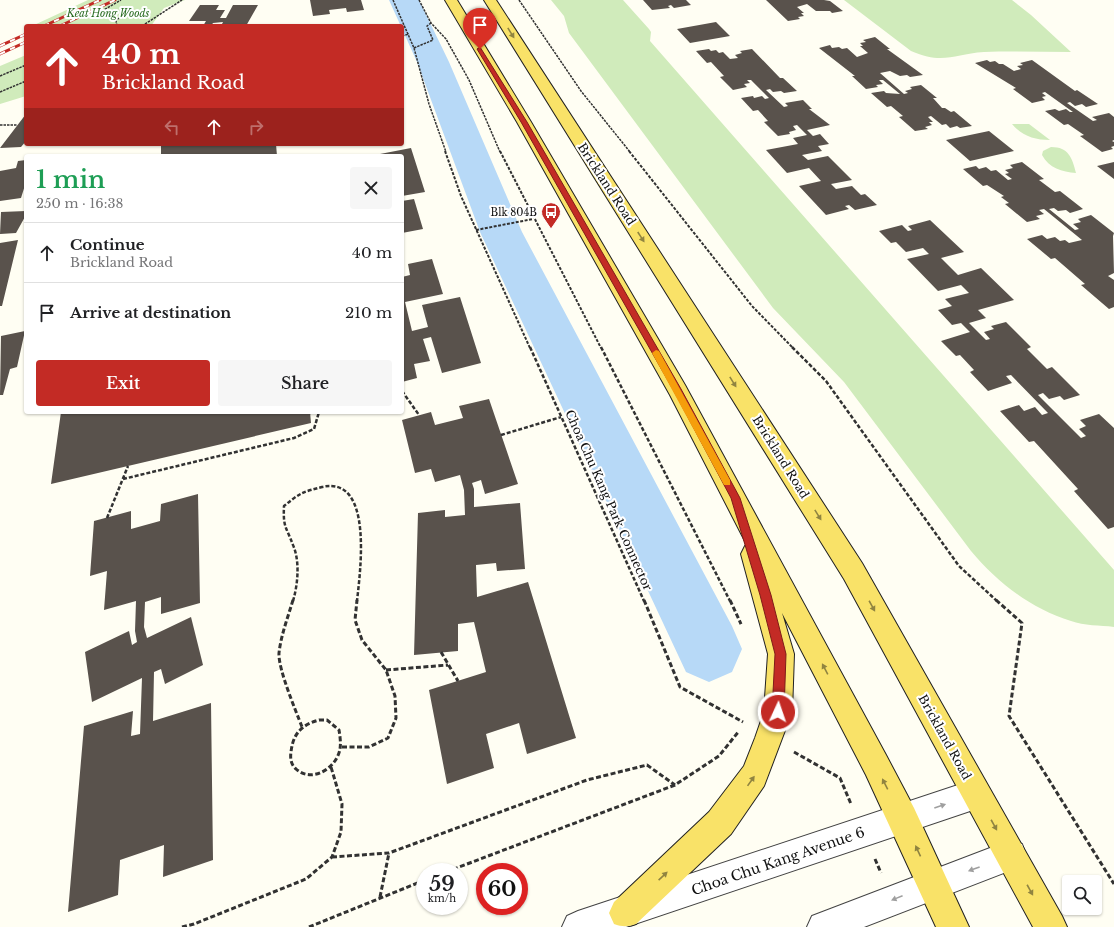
<!DOCTYPE html>
<html lang="en">
<head>
<meta charset="utf-8">
<style>
	:root { --surface:#fff; --page:#f6f6f6; --text:#202124; --muted:#757577; --line:#e0e0e0; --accent:#c32b25 }
	body { margin:0; font-family:"Libre Baskerville",serif; background:var(--page); color:var(--text); height:100vh; display:flex; flex-direction:column; font-size:15px; white-space:nowrap }
	* { box-sizing:border-box; margin:0 }
	p { font-size:13px; color:var(--muted) }
	.icon { flex:none; width:22px; height:22px; fill:none; stroke:currentColor; stroke-width:2; stroke-linecap:round; stroke-linejoin:round }
	.map { position:relative; flex:1; overflow:hidden }
	.drawer { position:absolute; left:24px; top:154px; width:380px; height:260px; display:flex; flex-direction:column; background:var(--surface); border-radius:4px; box-shadow:0 1px 3px #0004 }
	.drawer>* { flex:none }
	.hud { position:absolute; left:24px; top:24px; width:380px; height:122px; border-radius:4px; box-shadow:0 1px 3px #0004; background:#c32b25; color:#fff; overflow:hidden }
	.fabs { position:absolute; left:1062px; top:875px; display:grid; gap:8px }
	.fabs a { display:grid; place-items:center; width:40px; height:40px; border-radius:4px; background:var(--surface); box-shadow:0 1px 3px #0004; font-size:20px }
	.speed { position:absolute; left:416px; top:863px; display:flex; gap:8px; font-size:20px; font-weight:700; text-align:center }
	.speed>* { display:grid; place-content:center; width:52px; height:52px; border-radius:50%; background:var(--surface); box-shadow:0 1px 3px #0004; line-height:1 }
	.speed small { font-size:10px; font-weight:400 }
	.speed .limit { border:6px solid #d22; background:#fff; color:#111 }
	.pin { position:absolute; display:grid; place-items:center; width:34px; height:34px; color:#fff; margin:-41px -17px; border-radius:50% 50% 50% 0; rotate:-45deg; box-shadow:0 0 4px #0007 }
	.pin .icon { rotate:45deg }
	.me { position:absolute; width:44px; margin:-22px; rotate:3deg; stroke-linejoin:round; filter:drop-shadow(0 0 3px #0008) }
	.turn { display:flex; align-items:center; gap:14px; height:84px; padding:0 12px; font-size:18px }
	.turn .icon { width:52px; height:52px; stroke-width:2.5 }
	.turn b { display:block; font-size:28px; line-height:34px }
	.lanes { display:flex; align-items:center; height:38px; padding:0 12px; background:#0003; justify-content:center; gap:20px; direction:ltr }
	.lanes .off { opacity:.35 }
	.round { display:grid; place-items:center; flex:none; width:42px; height:42px; border-radius:4px; background:var(--page) }
	.summary { display:flex; align-items:center; justify-content:space-between; height:68px; padding:0 12px }
	h1 { font-size:24px; font-weight:600; line-height:30px; color:#1e9e55 }
	.button { display:flex; gap:8px; margin-top:auto; padding:8px 12px }
	.button a { flex:1; height:46px; border-radius:4px; background:var(--accent); color:#fff; font-size:16px; font-weight:600; line-height:46px; text-align:center }
	.button a+a { background:var(--page); color:var(--text) }
	ul { padding:0; list-style:none }
	li { display:flex; align-items:center; gap:12px; height:60px; padding:0 12px; border-top:1px solid var(--line) }
	li div { flex:1 }
	li b { display:block; font-size:15px }
	li em { font-style:normal }
	.map>svg:first-child { display:block }
</style>
</head>
<body>
<div class="map">
<svg width="1114" height="927" viewBox="0 0 1114 927">
	<rect width="100%" height="100%" fill="#fffef3"/>
	<!-- green -->
	<path fill="#d0ebbb" d="M88,0h97l-21,8 -13,18h-119z
		M551,0h72l26,29 2,3 -1,9 464,529v57c-14,-2 -30,-1 -43,-6 -40,-12 -74,-39 -100,-70l-127,-169 -71,-74 -204,-275 -5,-17z
		M844,0h168l19,15 40,37c-29,0 -58,-1 -87,0 -30,2 -41,13 -73,-1z
		M26,55v41l-26,8v-38z
		M1012,124h17l21,16c-15,0 -28,-4 -38,-16z
		M1051,147c18,0 21,11 25,26 -14,-1 -27,-5 -34,-18l1,-4z"/>
	<g fill="none" stroke-linecap="round" stroke-linejoin="round">
		<!-- river -->
		<path fill="#b7d9f7" fill-rule="evenodd" d="M389,0h30l30,62 73,170 210,394 10,23 -10,23 -23,10 -23,-10 -206,-440 -63,-170z"/>
	</g>
	<!-- building -->
	<path fill="#59524c" d="M310,0h51l3,10 -17,2 -1,-4 -17,2 1,4 -17,2z
		M643,0h43l5,5 -17,3 -3,-3 -3,1 2,2 -18,2z
		M766,0h58l6,1 13,10 -11,2 -2,-2h-14l-9,-7 -10,3 7,6h-3l3,3 -6,1 2,2 -12,2z
		M200,5h19l-3,5h9l-5,8h6l7,-13h25l-12,21h-25l2,-4 -10,1 -2,3h-8l3,-5h-17z
		M716,22l14,14 -40,7 -13,-14z
		M875,37l15,12h-3l36,26 -13,2 -3,-2 -7,1 -10,-5 -10,2 24,21 4,-1 -3,-2 7,-2 -2,-2 11,-2 16,13h-4l9,10h3l6,4 3,-1 18,15 -12,2 -3,-2 -7,2 -4,-4 -4,1 -11,-9 -3,1 5,5h-4l3,3 -7,2 3,2 -13,2 -16,-14 4,-1 -12,-10 -4,1 -16,-14 13,-2 2,2 14,1 -17,-14h-4l4,4 -7,1 2,2 -12,2 -14,-13h3l-36,-28 11,-3 2,3 7,-1 3,2 5,-1 10,9 11,-4 -8,-7h3l-3,-3 6,-1 -3,-2z
		M709,49l2,2 5,-1 3,3 4,-1 7,7 8,-1 -3,-3 7,-2 -2,-2 12,-2 28,29h3l14,13 -13,2 -3,-2 -8,1 -3,-3 -4,1 18,17 4,-1 -3,-3 18,-3 9,9h-3l21,16 -23,5 6,6 7,-2 9,10 -11,2 4,5 -20,4 6,5 20,-4 24,24 -21,4 5,5 16,-3 9,9 4,-1 12,11 -22,5 -6,-5 -4,1 4,3 -23,6 -27,-29 22,-5 -12,-13 -22,5 -21,-23 32,-6 -5,-6 14,-3 -10,-10 -4,1 3,4 -7,2 1,2 -12,2 -14,-14 4,-1 -10,-11 -5,1 -12,-13 12,-2 1,2 8,-2 3,3 4,-1 -18,-18h-4l3,3 -6,1 3,3 -14,3 -13,-13 4,-1 -13,-14 -4,1 -11,-12z
		M987,60l3,2 5,-1 4,3h4l11,7 7,-2 -4,-3 6,-1 -3,-2 12,-3 43,31 2,-1 21,14 -12,3 -4,-3 -7,2 -5,-4 -3,1 26,18 4,-1 -5,-3 17,-4 5,4v23l-2,1 2,1v4l-3,1 2,2 -11,3 -22,-16 4,-1 -16,-11 -4,1 -19,-14 10,-2 4,2 7,-2 4,3h3l-28,-20 -3,1 4,3 -4,1 3,3 -13,3 -19,-14 3,-1 -41,-25z
		M26,114v27l-5,6 -21,1z
		M989,131l25,20 -44,10 -24,-21z
		M161,144h115l1,12h-116z
		M411,148l14,44 -23,4v-40h-21l-1,-2z
		M26,160v22l-5,16 -21,3v-30l16,-3 2,-7z
		M1022,162l22,17 -5,1 16,12 5,-1 23,18 -13,4 -4,-3 -8,1 -4,-3 -5,1 26,21 4,-1 -6,-5 8,-2 -3,-3 13,-4 23,18 -1,3 1,37 -6,3 6,4v27l-5,2 -28,-24 4,-1 -30,-26 -4,1 -24,-20 15,-4 5,4 8,-2 5,4 5,-1 4,3 13,-3 -38,-31 -5,1 5,4 -8,2 4,3 -13,3 -22,-18 4,-1 -8,-6 3,-1 -17,-11 -4,1 -20,-17 13,-3 3,3 7,-2 5,4 5,-1 12,10 4,-1 -7,-5 4,-1 -4,-3 8,-2 -3,-3z
		M1114,162v17l-17,-13z
		M414,199l9,30 -21,4v-32z
		M26,211v4l-10,18 -16,1 1,-22z
		M930,220l34,32 -23,6 17,17 23,-7 33,32 -36,10 8,8 -17,5 17,17 4,-1 -6,-7 10,-3 -3,-3 15,-4 25,25 -4,2 20,20 5,-2 28,28 -16,5 -4,-4 -11,3 -6,-6 -5,2 43,43 5,-2 -7,-7 7,-3 -6,-6 19,-6 15,14v99l-6,2 -34,-38 4,-2 -44,-48 -5,1 -29,-31 19,-6 5,6 11,-4 7,8 6,-2 -37,-38 -5,1 6,7 -24,8 -18,-19 4,-2 -14,-15 -4,1 -15,-15 29,-9 -9,-9 -9,2 -14,-15 14,-4 -7,-7 24,-6 -8,-8 -23,6 -31,-32 22,-5 -6,-6 -17,4 -10,-10 -5,1 -12,-12 23,-6 6,6 4,-1 -4,-4z
		M18,240l-16,66h-2v-63z
		M432,259l11,35 -38,8 7,29 16,-4 -6,-22 38,-8 21,66 -39,10 -11,-36 -8,2 7,22 -16,3 3,14 -15,4v-105l8,-2 -2,-11z
		M25,331l-8,36 -7,2 -7,26h-3l1,-59z
		M489,399l29,85 -33,10 -4,-14 -9,3 2,6v18l46,-4 5,66 -28,2 -1,-8 -20,2 1,32 51,-15 48,156 -49,16 -8,-31 -33,11 8,34 -47,16 -18,-94 57,-18 -12,-50 -16,2v27l-44,4 4,-142 27,-3v7l20,-2 -1,-25 -4,-15 -25,7 -4,-13 -16,4 -13,-53 29,-8 4,13 28,-7 -4,-12z
		M61,412h249l1,11 -260,61z
		M198,494l2,109 -39,11v-17l-16,5 -1,25 3,11 44,-21 12,48 -38,19 -4,-15 -7,3 -1,49 58,-18 2,157 -50,17 1,-32 -44,15 -2,35 -50,17 16,-186 49,-15 -2,25 9,-2 2,-56 -50,24 -7,-50 44,-21 3,14 5,-3 -2,-11 1,-30 -32,9 3,-39 -17,5 4,-55 37,-10v18l29,-8 1,-17z"/>
	<g fill="none" stroke-linecap="round" stroke-linejoin="round">
		<!-- street casing -->
		<g stroke="#434343" stroke-width="2">
			<path id="street" d="M976,779l10,5 5,10 -5,10 -10,5 -350,118h-64l5,-11 11,-5z
				M1011,840l11,4 4,11 -4,11 -158,61h-57l5,-11z"/>
		</g>
		<!-- primary casing -->
		<g stroke="#212121" stroke-width="2">
			<path id="primary" d="M445,0h12l74,122 154,263 201,370 28,53 55,119h-33l-70,-152 -84,-162 12,41 -2,58 -28,74 -33,48 -95,90c-8,3 -14,3 -22,0l-5,-11 5,-11 95,-90 35,-46 11,-28 9,-26 4,-58 -27,-100 4,-8 2,-1 -77,-150 -153,-273z
				M484,0h12l366,563 200,353 5,11h-34l-189,-348z"/>
		</g>
		<!-- path-far3 -->
		<path stroke="#323232" stroke-width="1.5" stroke-dasharray="2.5 1" stroke-linecap="butt" d="M393,0l21,48 15,56 17,48
			M419,0l12,23 15,16 23,41 31,72
			M519,0l62,91 49,61
			M117,19l10,-3
			M117,26l-2,-10 -5,-3 -10,-1 21,-12
			M142,26l40,-26
			M402,36l7,-2
			M414,48l19,-8 -6,-14 4,-3
			M0,76l26,-11
			M0,92l26,-11
			M0,125h17"/>
		<!-- path-far2 -->
		<path stroke="#323232" stroke-width="2" stroke-dasharray="3 1.5" stroke-linecap="butt" d="M445,151l16,45 69,152
			M500,151l101,197
			M629,151l123,155 41,42
			M476,230l57,-11"/>
		<!-- path-far1 -->
		<path stroke="#323232" stroke-width="2.5" stroke-dasharray="4 2" stroke-linecap="butt" d="M530,347l114,254
			M601,347l129,254
			M792,347l34,34 133,185 38,35
			M402,391l17,24
			M310,413l4,-1
			M501,435l60,-18
			M123,479l171,-41 20,-9 5,-17
			M107,518l21,-52
			M293,601c5,-17 7,-40 0,-56 -7,-19 -10,-17 -9,-39 16,-13 18,-14 38,-19 52,-12 38,86 35,114"/>
		<!-- path -->
		<path stroke="#323232" stroke-width="3" stroke-dasharray="5 2.5" stroke-linecap="butt" d="M293,600c-5,17 -12,35 -14,53 -1,16 17,58 23,74
			M644,600l36,87 63,35
			M730,600l11,24
			M996,600l26,23 -13,93 105,168
			M441,652l17,29
			M386,670l62,-5
			M319,720h8l12,10c1,6 2,13 1,19 -3,18 -27,35 -44,20 -5,-4 -6,-11 -5,-17 2,-18 10,-27 28,-32z
			M342,747h27l19,-9 8,-20 -1,-22 -9,-26 -24,-30 -7,-20 2,-20
			M794,752l46,26 11,26
			M332,857l57,-4 198,-73 60,-15 28,20
			M875,859l6,14
			M446,872l229,-87 44,-29 20,-25
			M380,897l9,-44
			M182,927l12,-3 112,-45 26,-22 9,-25 1,-28 -11,-37
			M309,927l116,-47"/>
		<!-- street -->
		<use href="#street" fill="#fff" fill-rule="evenodd"/>
		<!-- primary -->
		<use href="#primary" fill="#f9e268" fill-rule="evenodd"/>
		<!-- rail casing -->
		<g stroke="#c32b25" stroke-width="3">
			<path id="rail" d="M44,26l56,-26
				M60,26l55,-26
				M0,46l26,-12
				M0,54l26,-12"/>
		</g>
		<!-- rail -->
		<use href="#rail" stroke="#fff" stroke-width="2" stroke-dasharray="5.5" stroke-linecap="butt"/>
	</g>
	<!-- one-way arrows -->
	<defs><path id="oneway-solid" d="M-6-.8H1V-3.2L6.5 0L1 3.2V.8H-6Z"/></defs>
	<g fill="#908440">
		<use href="#oneway-solid" transform="translate(511 33) rotate(58)"/>
		<use href="#oneway-solid" transform="translate(641 237) rotate(57)"/>
		<use href="#oneway-solid" transform="translate(733 382) rotate(58)"/>
		<use href="#oneway-solid" transform="translate(818 515) rotate(58)"/>
		<use href="#oneway-solid" transform="translate(872 606) rotate(61)"/>
		<use href="#oneway-solid" transform="translate(825 669) rotate(-118)"/>
		<use href="#oneway-solid" transform="translate(751 781) rotate(-55)"/>
		<use href="#oneway-solid" transform="translate(885 784) rotate(-117)"/>
		<use href="#oneway-solid" transform="translate(994 825) rotate(61)"/>
		<use href="#oneway-solid" transform="translate(918 851) rotate(-115)"/>
		<use href="#oneway-solid" transform="translate(663 876) rotate(-43)"/>
		<use href="#oneway-solid" transform="translate(1030 890) rotate(61)"/>
	</g>
	<g fill="#9f9f9f">
		<use href="#oneway-solid" transform="translate(940 806) rotate(-19)"/>
		<use href="#oneway-solid" transform="translate(974 869) rotate(160)"/>
		<use href="#oneway-solid" transform="translate(897 898) rotate(158)"/>
	</g>
	<!-- route -->
	<path fill="#c32b25" stroke="#7f1c18" d="M480,47l47,75 154,267 59,109 31,97 15,59 -2,58 -2,4 -4,2 -4,-2 -2,-4 3,-58 -15,-59 -29,-97 -56,-105 -154,-271 -44,-73z"/>
	<!-- slow -->
	<path fill="#f59e0b" d="M656,350l3,1 71,129v5h-6l-72,-132z"/>
	<!-- icons -->
	<defs>
		<g id="bus-pin" transform="scale(1)"><path d="M0 17L-7.5 6A9.5 9.5 0 1 1 7.5 6Z" fill="#c32b25" stroke="#fff"/><path d="M-5-6H5V4H4V6H2V4H-2V6H-4V4H-5ZM-3.5-4V0h7V-4ZM-3.5 1.2v1.5H-2V1.2ZM2 1.2v1.5H3.5V1.2Z" fill="#fff"/></g>
	</defs>
	<g fill-rule="evenodd">
		<use href="#bus-pin" x="551" y="212"/>
	</g>
	<g text-anchor="middle" dominant-baseline="central" stroke-width="4" stroke-linejoin="round" paint-order="stroke">
		<!-- far-park labels -->
		<g font-size="10" font-style="italic" fill="#27691e" stroke="#fff">
			<text x="108" y="13">Keat Hong Woods</text>
		</g>
		<!-- far-poi labels -->
		<g font-size="10" fill="#101010" stroke="#fff" text-anchor="end">
			<text x="537" y="212">Blk 804B</text>
		</g>
		<!-- street labels -->
		<g font-size="12" fill="#101010" stroke="#fff">
			<text transform="translate(607 184) rotate(57)">Brickland Road</text>
			<text transform="translate(781 457) rotate(58)">Brickland Road</text>
			<text transform="translate(609 500) rotate(66)">Choa Chu Kang Park Connector</text>
			<text transform="translate(945 737) rotate(61)">Brickland Road</text>
		</g>
		<!-- near-street labels -->
		<g font-size="14" fill="#101010" stroke="#fff">
			<text transform="translate(778 861) rotate(-19)">Choa Chu Kang Avenue 6</text>
		</g>
	</g>
</svg>
<div class="fabs">
<a><svg class="icon" aria-label="search" viewBox="0 0 24 24"><circle cx="10" cy="10" r="6"/><path d="M15 15l6 6"/></svg></a>
</div>
<div class="speed"><div>59<small>km/h</small></div><div class="limit">60</div></div>
<div class="pin" style="left:480px;top:49px;background:#d93025"><svg class="icon" aria-label="arrive" viewBox="0 0 24 24"><path d="M6 21V4h12l-3 4 3 4H6"/></svg></div>
<svg class="me" style="left:778px;top:712px" viewBox="-20 -20 40 40"><circle r="17" fill="#c32b25" stroke="#fff" stroke-width="3"/><path d="M0-11L8 9 0 5-8 9z" fill="#fff"/></svg>
<div class="hud">
<div class="turn"><svg class="icon" aria-label="ahead" viewBox="0 0 24 24"><path d="M12 20V5M6 11l6-6 6 6"/></svg><div><b>40 m</b>Brickland Road</div></div>
<div class="lanes"><svg class="icon off" aria-label="left" viewBox="0 0 24 24"><path d="M17 20v-9H6M10 6l-5 5 5 5"/></svg><svg class="icon" aria-label="ahead" viewBox="0 0 24 24"><path d="M12 20V5M6 11l6-6 6 6"/></svg><svg class="icon off" aria-label="right" viewBox="0 0 24 24"><path d="M7 20v-9h11M14 6l5 5-5 5"/></svg></div>
</div>
<section class="drawer">
<div class="summary"><div><h1>1 min</h1><p>250 m · 16:38</p></div><a class="round"><svg class="icon" aria-label="close" viewBox="0 0 24 24"><path d="M6 6l12 12M18 6L6 18"/></svg></a></div>
<ul>
<li><svg class="icon" aria-label="ahead" viewBox="0 0 24 24"><path d="M12 20V5M6 11l6-6 6 6"/></svg><div><b>Continue</b><p>Brickland Road</p></div><em>40 m</em></li>
<li><svg class="icon" aria-label="arrive" viewBox="0 0 24 24"><path d="M6 21V4h12l-3 4 3 4H6"/></svg><div><b>Arrive at destination</b></div><em>210 m</em></li>
</ul>
<div class="button"><a>Exit</a><a>Share</a></div>
</section>
</div>
</body>
</html>
